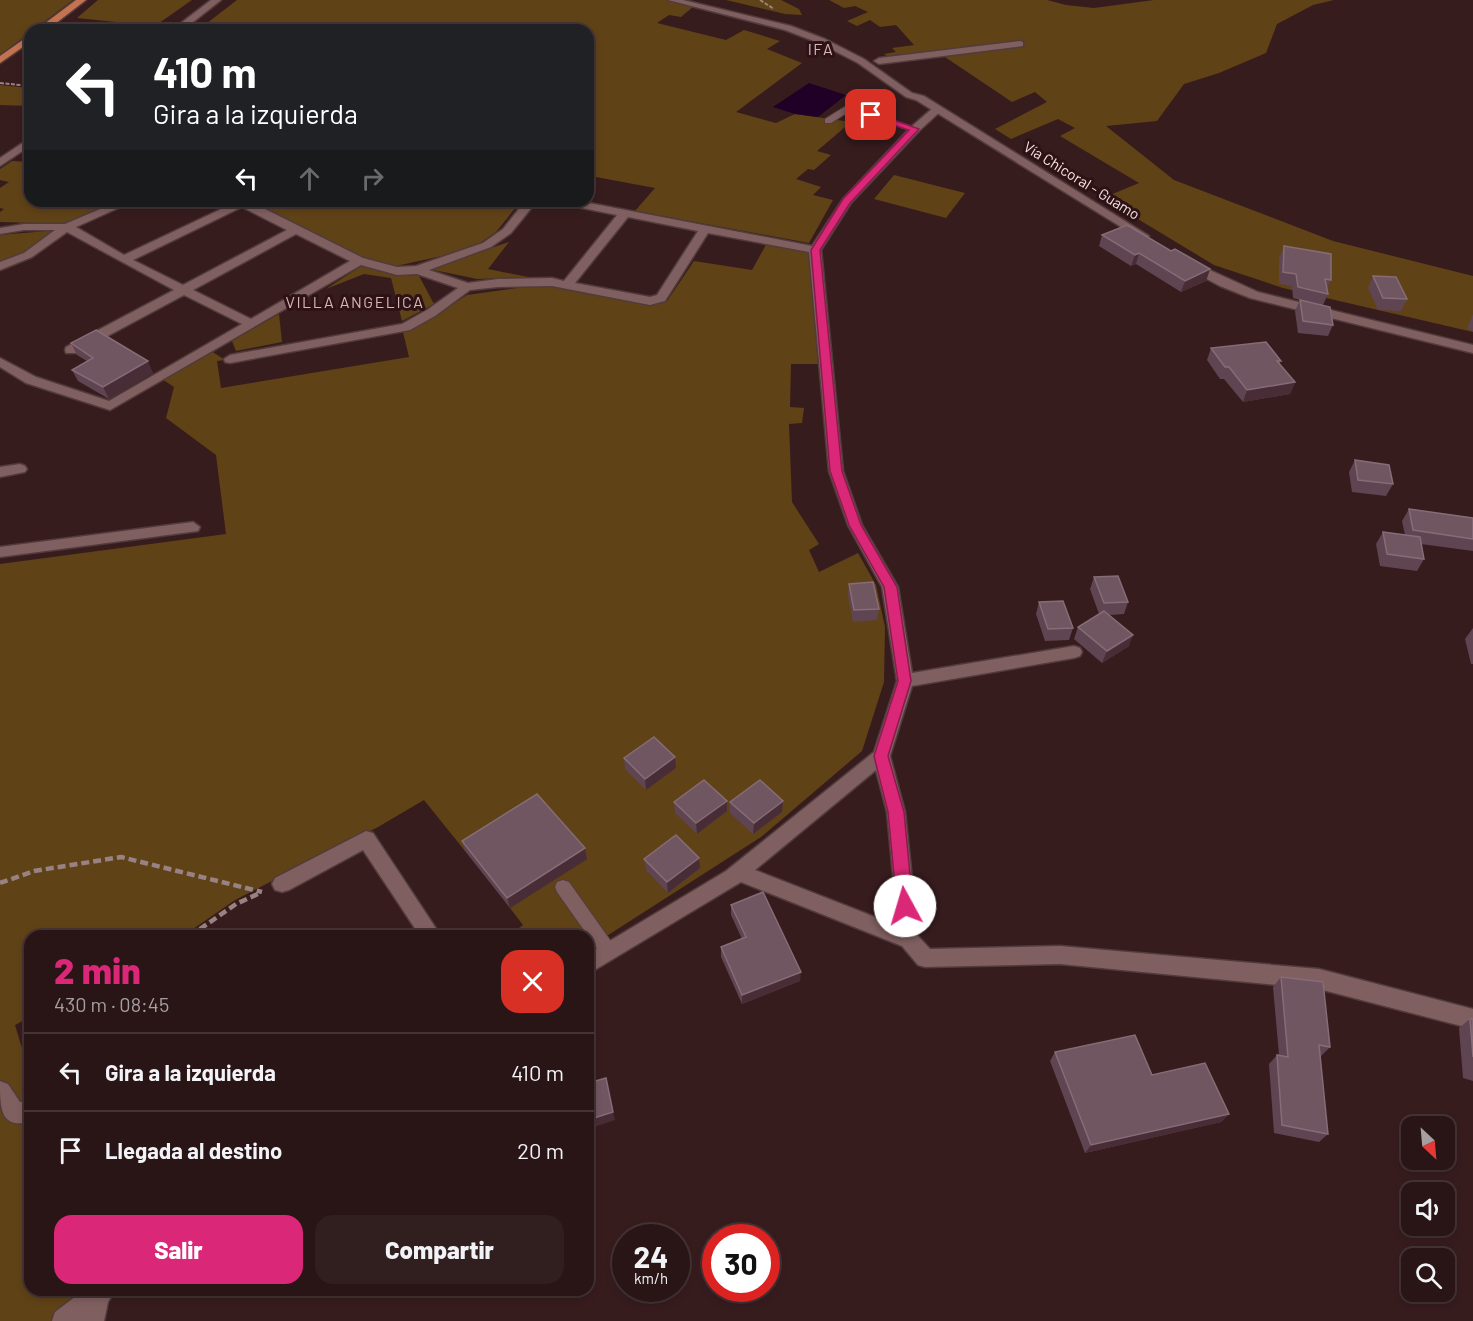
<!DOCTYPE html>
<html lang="es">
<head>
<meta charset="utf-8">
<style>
	:root { --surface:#291516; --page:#311e1f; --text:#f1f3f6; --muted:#a59fa1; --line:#453435; --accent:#db2777 }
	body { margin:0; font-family:Barlow,sans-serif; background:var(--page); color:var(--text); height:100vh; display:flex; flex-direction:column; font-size:22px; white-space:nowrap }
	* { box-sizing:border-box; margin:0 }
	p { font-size:20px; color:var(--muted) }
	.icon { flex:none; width:33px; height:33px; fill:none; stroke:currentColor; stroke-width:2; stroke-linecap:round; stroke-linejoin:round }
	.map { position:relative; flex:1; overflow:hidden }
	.panel { position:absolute; left:24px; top:930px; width:570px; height:366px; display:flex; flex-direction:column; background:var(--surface); border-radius:18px; box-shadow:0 3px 9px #0003,0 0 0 2px var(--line) }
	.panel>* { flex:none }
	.top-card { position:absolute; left:24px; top:24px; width:570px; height:183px; border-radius:18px; box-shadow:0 3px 9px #0003,0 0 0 2px var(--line); background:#202124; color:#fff; overflow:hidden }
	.needle { width:39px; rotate:154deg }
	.tools { position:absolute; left:1401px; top:1116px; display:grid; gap:12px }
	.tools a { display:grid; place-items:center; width:54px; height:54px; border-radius:12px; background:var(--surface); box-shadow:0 3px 9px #0003,0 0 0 2px var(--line); font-size:30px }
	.speed { position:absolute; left:612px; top:1224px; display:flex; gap:12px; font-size:30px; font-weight:700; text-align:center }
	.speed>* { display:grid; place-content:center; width:78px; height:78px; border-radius:50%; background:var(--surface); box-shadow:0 3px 9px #0003,0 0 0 2px var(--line); line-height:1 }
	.speed small { font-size:15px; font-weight:400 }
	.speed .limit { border:9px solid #d22; background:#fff; color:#111 }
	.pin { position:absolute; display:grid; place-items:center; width:51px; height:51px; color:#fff; margin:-26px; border-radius:12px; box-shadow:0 3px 9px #0006 }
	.me { position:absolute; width:66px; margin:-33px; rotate:354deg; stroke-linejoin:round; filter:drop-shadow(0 0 4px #0008) }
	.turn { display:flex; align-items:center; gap:21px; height:126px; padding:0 30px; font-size:27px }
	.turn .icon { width:78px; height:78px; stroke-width:2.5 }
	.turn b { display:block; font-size:42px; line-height:51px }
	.lanes { display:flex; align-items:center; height:57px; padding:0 30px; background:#0003; justify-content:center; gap:30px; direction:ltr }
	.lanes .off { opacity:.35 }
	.round { display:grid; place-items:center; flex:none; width:63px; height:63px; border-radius:18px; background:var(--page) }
	.head { display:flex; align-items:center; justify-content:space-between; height:102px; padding:0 30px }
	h1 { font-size:36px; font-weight:800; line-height:45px; color:var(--accent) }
	.button { display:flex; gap:12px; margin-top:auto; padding:12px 30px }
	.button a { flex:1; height:69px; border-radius:18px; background:var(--accent); color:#fff; font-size:24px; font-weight:800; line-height:69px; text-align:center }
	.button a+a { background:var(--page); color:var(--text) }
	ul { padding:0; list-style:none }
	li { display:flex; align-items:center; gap:18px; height:78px; padding:0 30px; border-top:2px solid var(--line) }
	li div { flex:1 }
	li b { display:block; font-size:22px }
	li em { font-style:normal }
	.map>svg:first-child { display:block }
</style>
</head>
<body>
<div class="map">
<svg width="1473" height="1321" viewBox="0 0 1473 1321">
	<rect width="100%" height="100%" fill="#371c1e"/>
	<!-- green -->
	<path fill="#604217" d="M0,0h73l-73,55z
		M98,0h94l-37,26 -78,-8z
		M237,0h430l27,6 -13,11 -12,-2 -12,8 69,17 18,-10 36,11 -13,8 35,14 -66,49 40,11 19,-9 56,8 -34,29 14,4 -17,15 -6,-1 -12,10 25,8 -8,8 20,5 -24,43 -174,-32 20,-23 -59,-11 -8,8v-155h-390z
		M726,0h55l18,9 3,6 -17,-1z
		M829,0h218l19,5 28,3 60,-8h180l-21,5 -36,19 -11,29 -47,20 -35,11 -27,37 -51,5 68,54 159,61 140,35v56l-190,-44 -69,-23 -111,-67 36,-15 -79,-47 15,-8 -17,-9 -47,20 -16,-10 52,-27 -12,-10 -23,10 -73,-49 -46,7 -9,-6 12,-2 -4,-4 22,-3 -18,-20 -16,2 -10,-7 -13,6 -10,-5 21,-9 -13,-6 -11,2z
		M0,85l30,3v18l-30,-1z
		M12,161l18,1v39h94l-55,23 -69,-2v-10l4,-3 -4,-1v-20l9,-6 -9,-2v-11z
		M894,175l71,18 -19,25 -72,-19z
		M250,201h271l-25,31 -16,11 -29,11 -55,12 -36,-8z
		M59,230l-38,24 -21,9v-28z
		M509,242l-21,27 40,8 -51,2 -48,-10z
		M767,243l42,8 9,113h-27l-1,43 14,1 -2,15 -13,1 3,78 27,42 -10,6 10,22 39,-19 18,32 9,42 -1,55 -22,69 -101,86 -173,111v-12h-80l15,-11 -13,-17 77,-49 -122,-8 -41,-51 -46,27 -143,73 -52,36h-153v81l-15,8 15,49v216h67l-39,31h-58v-757l226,-30 -10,-79 -50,-37 8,-31 -12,-8 49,-28 14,9 -8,1 4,27 188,-31 -7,-29 24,-7 41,-26 78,-11 105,20 17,-3 27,-40 58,9z
		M361,266l45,10 12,-2 16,30 -32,17 -11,-43 -27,-4 -38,15z
		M279,314l3,28 -46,9 -4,-10z"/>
	<!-- water -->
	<path fill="#200027" d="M809,83l37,12 -28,22 -23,-3 -22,-7z"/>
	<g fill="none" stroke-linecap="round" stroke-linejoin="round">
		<!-- service casing -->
		<g stroke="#513b3c" stroke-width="2">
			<path id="service" d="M846,106h6l67,23 -7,2 -62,-20 -19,12h-6v-4z
				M563,880l6,2 46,65 2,5 -2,5 -6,3 -6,-3 -46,-65 -2,-5 2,-5z"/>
		</g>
		<!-- minor casing -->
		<g stroke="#513b3c" stroke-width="3">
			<path id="minor" d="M211,0h10l-38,30h-11z
				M1020,41l3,1v4l-144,18 -5,-3 5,-3z
				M934,107l9,2 -24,22 -68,72 -30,47 22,221 19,54 36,62 14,86 162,-27 6,2 2,4 -2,4 -6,2 -162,28 -22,70 15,56 13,124 12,13 130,-3 259,23 154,40v20l-154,-40 -259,-25 -135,3 -7,-2 -16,-19 -161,-64 -153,92v-20l138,-83 148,-119 23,-71 -15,-94 -34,-62 -19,-54 -20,-219 -101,-19 -43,68 -15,4 -98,-19 -54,1 -28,3 -35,26 -25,14 -180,33 -5,-1 -1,-3 6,-4 172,-31 25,-14 31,-22 -41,-14 -20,1 -36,-10 -251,145 -84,-27 -26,-16v-9l36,19 73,24 133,-77 -58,-29 -108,58h-10l-1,-3 1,-3 108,-57 -107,-58 -35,25 -32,13v-8l24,-9 31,-23h-31l-24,4v-6l24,-4h41l54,-23h15l-58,26 48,28 110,-52 -2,-2h17l114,57 34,9 19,-1 67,-23 20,-14 22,-28h12l-26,32 -20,14 -62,23 39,13 30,-4 54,-1 12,3 53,-66 -55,-11 -6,-3h23l233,45 31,-47 68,-72zM242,207l45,23 -104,55 -50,-25zM628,217l70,14 -41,64 -7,2 -75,-14zM296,234l54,27 -99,58 -58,-29zM876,770l11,42 11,114 -143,-56z
				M30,138v8l-30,20v-8z
				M20,464l5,2 2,3 -2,3 -25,5v-10z
				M193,522l7,5 -2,4 -198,26v-10z
				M366,831l7,2 68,103h-21l-57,-86 -74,40 -7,2 -7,-2 -3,-6 3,-6z
				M0,1081l8,3 12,18 10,-2v22c-30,7 -30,-14 -30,-41z
				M84,1290h31l-7,12 -4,19h-52l3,-9z"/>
		</g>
		<!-- tertiary casing -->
		<g stroke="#513b3c" stroke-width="3">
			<path id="tertiary" d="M668,0h15l108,26 34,13 39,20 48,34 12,3 225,140 -2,2h-8l-223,-138 -10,-3 -48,-34 -39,-20 -34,-13z
				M1190,261l68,31 215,53v8l-223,-55 -30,-12 -34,-18 -2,-3z"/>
		</g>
		<!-- primary casing -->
		<g stroke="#513b3c" stroke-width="3">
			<path id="primary" d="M76,0h10l-39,30h-11z
				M30,35v7l-30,21v-7z"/>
		</g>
		<!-- path-far1 -->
		<path stroke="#998283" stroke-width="2" stroke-dasharray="4 1.5" stroke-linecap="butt" d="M760,0l14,9
			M0,83l30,3"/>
		<!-- path -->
		<path stroke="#998283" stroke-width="4.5" stroke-dasharray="8 4" stroke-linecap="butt" d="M0,883l34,-12 87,-14 141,35
			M190,936l46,-32 24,-11"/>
		<!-- service -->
		<use href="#service" fill="#805f60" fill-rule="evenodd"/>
		<!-- minor -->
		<use href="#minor" fill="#805f60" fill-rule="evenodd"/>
		<!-- tertiary -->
		<use href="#tertiary" fill="#805f60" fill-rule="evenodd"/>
		<!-- primary -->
		<use href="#primary" fill="#c47250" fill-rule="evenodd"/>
	</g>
	<!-- wall -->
	<path fill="#5f4552" d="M1102,235l69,16 39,18 -4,12 -25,11 -45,-28 -5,2 -32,-20z
		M1284,246l47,34 -4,9 1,5 -5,11 10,20 -5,11 -30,-3 -3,-22 5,-11 -7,-2 -1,-12 -13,-2v-26z
		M1373,276l34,23 -6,12 -23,-1 -10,-22z
		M1473,314v17l-6,-2z
		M71,343l82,30 -44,26 -31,-18 -6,-11 15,-9 -10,-6z
		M1211,348l70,13 -2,3 16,18 -5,12 -47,8 -19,-23h-4l-13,-19z
		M1355,460l38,24 -7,12 -34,-4 -3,-20z
		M1409,509l64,9v33l-52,-7 3,15 -7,12 -37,-5 -4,-22 7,-12 22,3 -3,-14z
		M1094,577l34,25 -4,12 -15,1 20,31 -27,17 -28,-24 4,-12 21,-13 -9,-25z
		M849,584l30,25 -2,11 -24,2 -5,-27z
		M1039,602l34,26 -4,12 -24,1 -9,-27z
		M1473,628v36h-2l-6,-25z
		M624,758l52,10 -30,22 -21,-21z
		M674,802l53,9 -30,23 -22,-21z
		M730,802l52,10 -29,22 -23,-21z
		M462,841l123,7 2,11 -77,49 -45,-57z
		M644,859l56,9 -32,25 -22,-23z
		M731,905l69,76 -58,23 -21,-47v-10l21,-8 -11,-24z
		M1281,977l49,70 -9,9h-1l8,78 -9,8 -45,-9 -5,-69 8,-9h2l-6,-68z
		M1470,1019h3v62l-10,-3 -4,-50z
		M1055,1052l97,23 77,39 -8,8 -136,31 -35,-92z"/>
	<!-- shaded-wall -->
	<path fill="#482d37" d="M1139,253l-3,11 -5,2 4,-11z
		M1210,269l-4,12 -25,11 4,-11z
		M148,361l5,12 -44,26 -6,-12z
		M1295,382l-5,12 -47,8 4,-12z
		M1133,635l-4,11 -27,17 5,-12z
		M675,757l1,11 -30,22 -1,-11z
		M727,801v10l-30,23 -1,-11z
		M783,801l-1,11 -29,22 1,-11z
		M585,848l2,11 -77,49 -3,-10z
		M699,858l1,10 -32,25 -1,-11z
		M801,972l-1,9 -58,23v-9z
		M613,1112l2,8 -27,9v-9z
		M1229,1114l-8,8 -136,31 6,-8z"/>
	<!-- building -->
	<path fill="#705661" stroke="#856c76" stroke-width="1.5" d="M1127,225l44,26 4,-2 35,20 -25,12 -46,-28 -4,2 -33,-20z
		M1284,246l47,8v26l-6,-1 3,15 -30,-7 -2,-13 -13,-2z
		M1373,276l23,1 11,22 -24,-1z
		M1300,300l30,7 3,18 -30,-4z
		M96,330l52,31 -45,26 -31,-17 21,-12 -22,-15z
		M1266,342l15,19h-4l18,21 -48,8 -18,-23h-4l-14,-19z
		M1355,460l34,5 4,19 -35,-4z
		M1409,509l64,9v21l-60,-9z
		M1383,532l37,5 4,22 -37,-5z
		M1118,576l10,26 -24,1 -10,-26z
		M873,582l6,27 -25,1 -5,-26z
		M1063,601l10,27 -25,1 -9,-27z
		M1104,611l29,24 -26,16 -29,-24z
		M654,737l21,20 -30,22 -21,-21z
		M704,780l23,21 -31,22 -22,-21z
		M760,780l23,21 -29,22 -24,-21z
		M537,794l48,54 -78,50 -45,-57z
		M676,835l23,23 -32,24 -23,-23z
		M763,892l38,80 -59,23 -21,-48 25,-10 -15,-32z
		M1281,977l42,5 7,65 -11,-2 9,89 -46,-9 -5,-70 11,2z
		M1470,1019h3v38z
		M1135,1035l17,40 53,-12 24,51 -138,31 -36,-93z
		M606,1078l7,34 -25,8v-37z"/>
	<!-- route -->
	<path fill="#db2777" stroke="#8e194d" stroke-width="1.5" d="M871,112l48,17 -69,74 -30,47 22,221 19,54 36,62 14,94 -23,75 16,56 9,94 -2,5 -6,3 -5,-3 -3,-5 -9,-94 -14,-56 24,-75 -14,-94 -35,-62 -19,-54 -19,-221 32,-51 66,-69 -41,-13 -1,-2z"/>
	<g text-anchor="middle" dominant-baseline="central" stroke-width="6" stroke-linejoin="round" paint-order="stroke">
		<!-- far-street labels -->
		<g font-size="15" fill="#f6e2e2" stroke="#2d1315">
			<text transform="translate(1082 180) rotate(32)">Vía Chicoral - Guamo</text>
		</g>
		<!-- far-neighbourhood labels -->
		<g font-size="16" letter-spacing="1.5" fill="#dcb6b7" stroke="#2d1315">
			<text x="821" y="48">IFA</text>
			<text x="355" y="301">VILLA ANGELICA</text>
		</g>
	</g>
</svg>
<div class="tools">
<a><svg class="needle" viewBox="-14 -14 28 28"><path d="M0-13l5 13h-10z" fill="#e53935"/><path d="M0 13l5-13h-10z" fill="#a59fa1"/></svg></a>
<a><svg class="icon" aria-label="sound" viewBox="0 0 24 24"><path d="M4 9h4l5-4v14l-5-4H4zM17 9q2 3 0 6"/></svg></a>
<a><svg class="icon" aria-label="search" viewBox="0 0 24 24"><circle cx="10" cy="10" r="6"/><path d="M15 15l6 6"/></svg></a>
</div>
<div class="speed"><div>24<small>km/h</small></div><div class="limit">30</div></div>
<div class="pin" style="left:871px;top:115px;background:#d93025"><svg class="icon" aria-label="arrive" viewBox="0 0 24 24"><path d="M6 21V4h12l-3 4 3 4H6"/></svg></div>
<svg class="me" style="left:905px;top:906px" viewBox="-20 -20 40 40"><circle r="19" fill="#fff"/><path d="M0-13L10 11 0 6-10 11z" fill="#db2777"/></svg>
<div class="top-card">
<div class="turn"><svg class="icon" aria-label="left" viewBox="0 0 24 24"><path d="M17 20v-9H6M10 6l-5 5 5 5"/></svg><div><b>410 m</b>Gira a la izquierda</div></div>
<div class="lanes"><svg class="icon" aria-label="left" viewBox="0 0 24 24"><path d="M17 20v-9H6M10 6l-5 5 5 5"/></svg><svg class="icon off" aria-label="ahead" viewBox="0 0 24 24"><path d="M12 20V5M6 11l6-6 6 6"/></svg><svg class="icon off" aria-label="right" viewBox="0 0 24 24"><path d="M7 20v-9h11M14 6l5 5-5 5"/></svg></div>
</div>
<section class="panel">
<div class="head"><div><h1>2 min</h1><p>430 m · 08:45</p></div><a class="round" style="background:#d93025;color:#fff"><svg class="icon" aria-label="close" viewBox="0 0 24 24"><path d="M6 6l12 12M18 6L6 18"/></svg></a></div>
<ul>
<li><svg class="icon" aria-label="left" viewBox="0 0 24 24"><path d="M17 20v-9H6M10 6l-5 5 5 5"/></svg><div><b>Gira a la izquierda</b></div><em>410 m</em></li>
<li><svg class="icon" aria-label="arrive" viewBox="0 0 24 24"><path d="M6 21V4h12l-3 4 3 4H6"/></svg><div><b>Llegada al destino</b></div><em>20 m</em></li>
</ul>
<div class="button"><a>Salir</a><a>Compartir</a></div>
</section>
</div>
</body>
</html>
